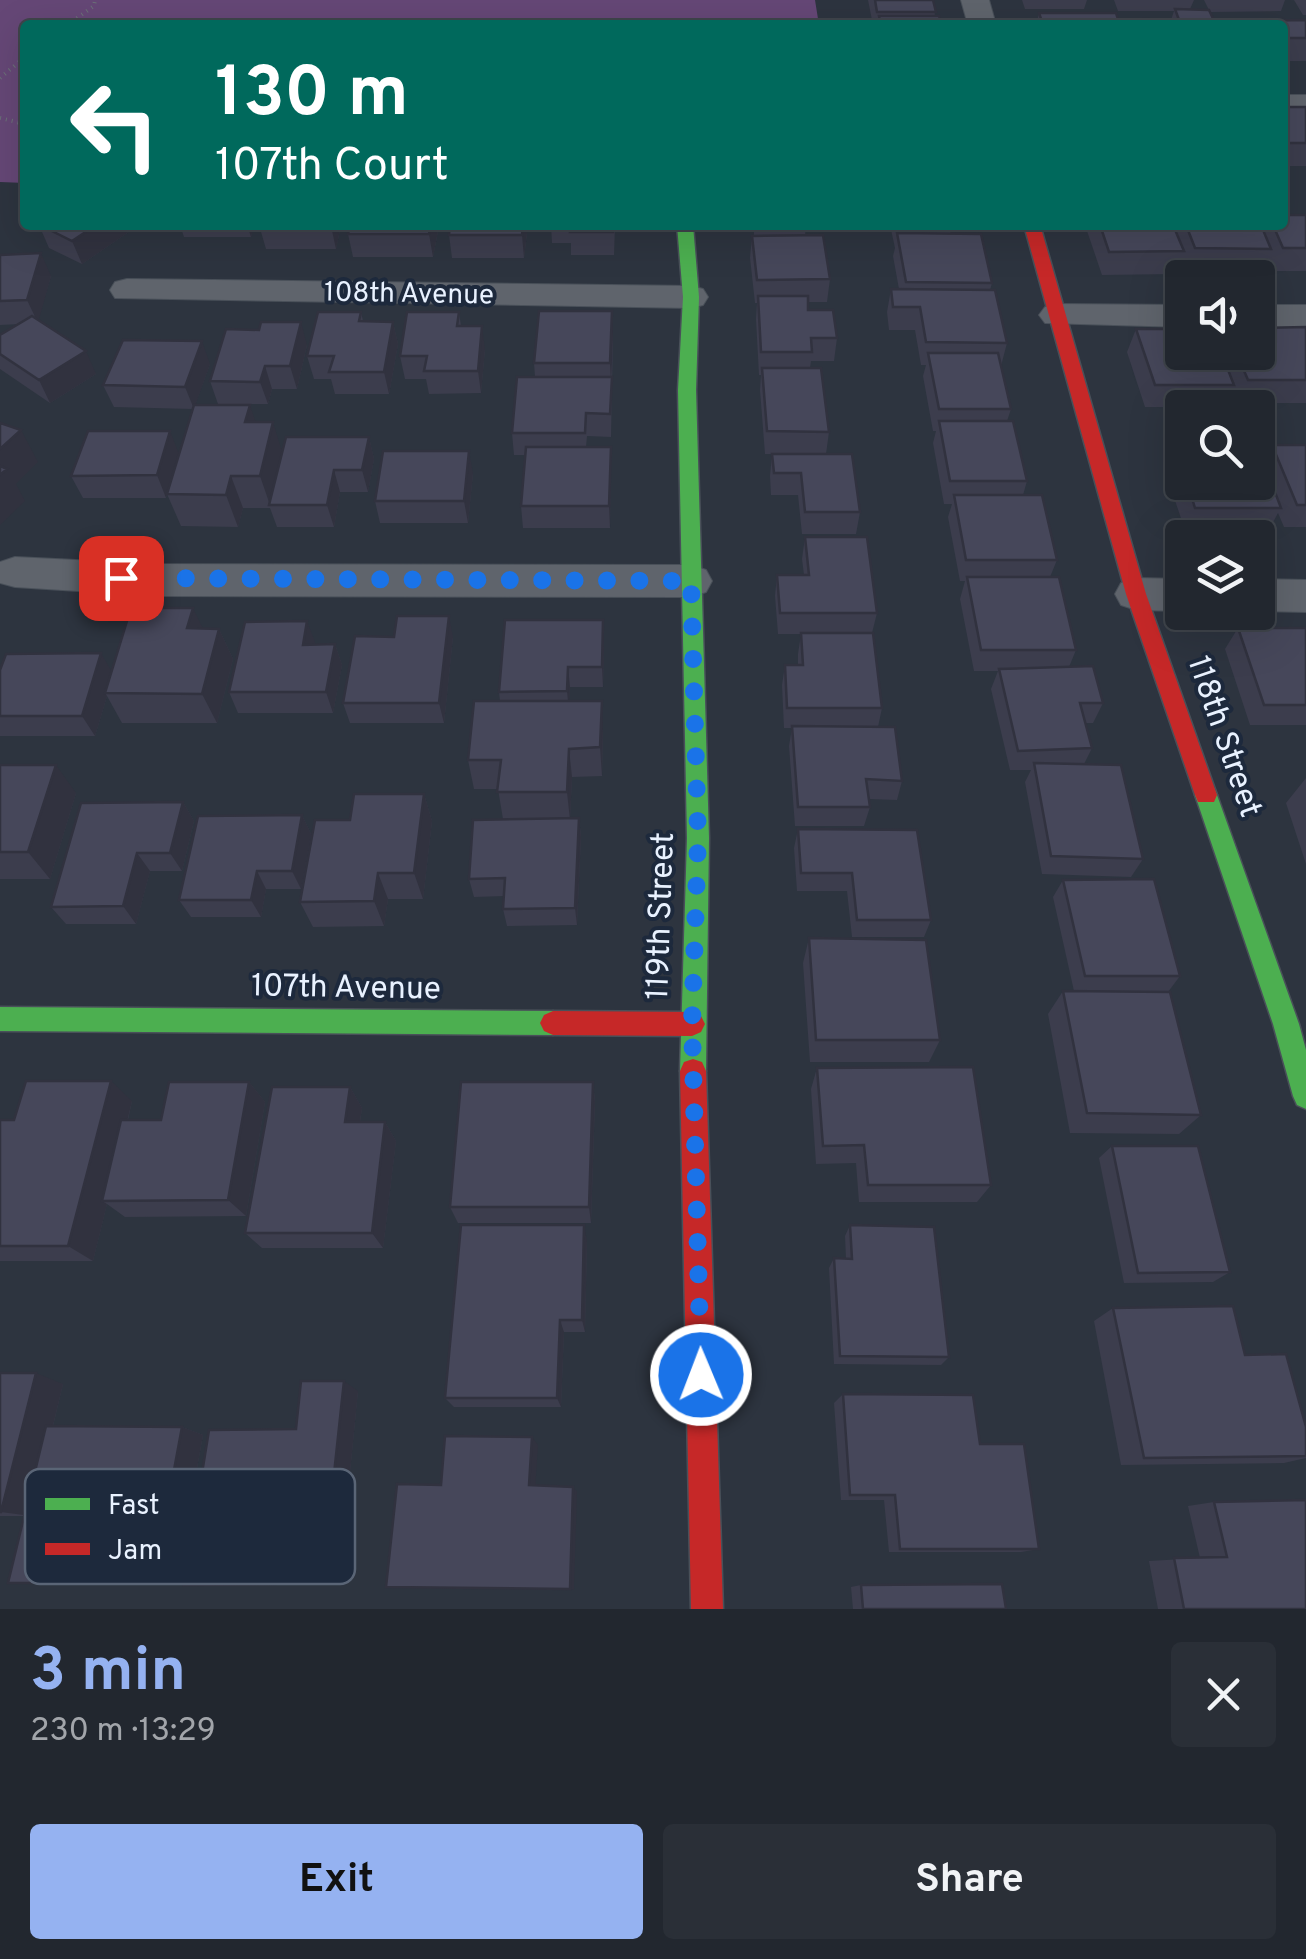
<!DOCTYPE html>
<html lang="en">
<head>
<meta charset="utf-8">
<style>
	:root { --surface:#22272f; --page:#2a2f37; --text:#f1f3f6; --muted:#a2a5aa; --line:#3f444b; --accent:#95b2f1 }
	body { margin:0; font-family:Overpass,sans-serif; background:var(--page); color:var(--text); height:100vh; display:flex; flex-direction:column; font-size:38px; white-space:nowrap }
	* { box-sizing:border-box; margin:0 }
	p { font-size:32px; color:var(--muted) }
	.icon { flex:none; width:55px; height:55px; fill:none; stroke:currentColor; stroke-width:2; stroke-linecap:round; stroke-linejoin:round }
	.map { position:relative; height:1609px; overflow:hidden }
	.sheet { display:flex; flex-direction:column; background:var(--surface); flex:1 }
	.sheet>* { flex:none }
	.top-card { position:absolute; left:20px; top:20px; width:1268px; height:210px; border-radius:10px; box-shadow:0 10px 40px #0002,0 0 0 2px var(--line); background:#00695c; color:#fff; overflow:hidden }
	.tools { position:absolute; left:1165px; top:260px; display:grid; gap:20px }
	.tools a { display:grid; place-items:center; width:110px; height:110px; border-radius:10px; background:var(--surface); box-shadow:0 10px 40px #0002,0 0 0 2px var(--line); font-size:50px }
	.pin { position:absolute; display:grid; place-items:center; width:85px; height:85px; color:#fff; margin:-42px; border-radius:20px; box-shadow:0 5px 15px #0006 }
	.me { position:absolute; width:110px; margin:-55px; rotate:359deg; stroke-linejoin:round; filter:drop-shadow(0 0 8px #0008) }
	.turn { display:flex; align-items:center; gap:35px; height:210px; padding:0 30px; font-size:45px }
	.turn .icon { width:130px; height:130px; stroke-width:2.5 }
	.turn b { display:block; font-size:70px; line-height:85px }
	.round { display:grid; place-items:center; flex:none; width:105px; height:105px; border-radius:10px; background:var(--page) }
	.overview { display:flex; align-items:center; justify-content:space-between; height:170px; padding:0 30px }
	h1 { font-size:60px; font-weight:700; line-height:75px; color:var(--accent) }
	.primary-button { display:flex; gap:20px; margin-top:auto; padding:20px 30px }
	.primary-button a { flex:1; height:115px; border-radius:10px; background:var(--accent); color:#111; font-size:40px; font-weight:700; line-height:115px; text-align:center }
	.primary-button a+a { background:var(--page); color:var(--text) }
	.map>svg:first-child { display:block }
</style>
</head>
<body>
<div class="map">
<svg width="1306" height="1609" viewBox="0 0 1306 1609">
	<rect width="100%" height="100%" fill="#2d343f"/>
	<!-- green -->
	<path fill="#654776" d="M0,0h815l4,25h-794v158l-25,-1z"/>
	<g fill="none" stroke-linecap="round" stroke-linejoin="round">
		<!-- street casing -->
		<g stroke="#495059" stroke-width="2">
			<path id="street" d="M961,0h28l7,25h-28z
				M1282,95h24v18h-24z
				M127,279l564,7 12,3 5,8 -5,8 -12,3 -576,-10 -5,-8 5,-8z
				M1057,304l125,1v22l-137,-4 -6,-8 6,-8z
				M1258,305h48v22h-48z
				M15,557l142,7 534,1 15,5 6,11 -6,11 -15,5 -534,-1 -142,-9 -15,-4v-21z
				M1136,578l46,1v32l-46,-1 -15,-5 -6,-11 6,-11z
				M1258,579l48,1v32l-48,-1z"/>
		</g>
		<!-- fast casing -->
		<g stroke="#495059" stroke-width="3">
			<path id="fast" d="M677,225h16l6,72 -3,93 13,448 -3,233 -4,9 -9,3 -9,-3 -4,-9 7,-233 -9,-448 5,-93z
				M1206,786l8,2 3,7 82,229 7,26v59l-9,-4 -4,-9 -20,-72 -78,-229 3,-7z
				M0,1007l553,4 9,4 4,8 -4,8 -9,4 -553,-4z"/>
		</g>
		<!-- jam casing -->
		<g stroke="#495059" stroke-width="3">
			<path id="jam" d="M1024,225h16l106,369 71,201 -3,7h-16l-3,-7 -69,-201z
				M553,1011l139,1 9,4 4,8 -4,8 -9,4 -139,-1 -9,-4 -4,-8 4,-8z
				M693,1059l9,3 4,9 17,538h-32l-11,-538 4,-9z"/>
		</g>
		<!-- path -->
		<path stroke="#6b7078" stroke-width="4" stroke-dasharray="1 5" stroke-linecap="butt" d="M67,25l27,-19 1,-6
			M0,78l25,-21
			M0,118l25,6"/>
		<!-- street -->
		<use href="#street" fill="#5f646c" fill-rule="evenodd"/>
		<!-- fast -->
		<use href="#fast" fill="#4caf50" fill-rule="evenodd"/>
		<!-- jam -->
		<use href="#jam" fill="#c62828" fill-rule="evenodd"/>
	</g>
	<!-- wall -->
	<path fill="#3c3d4d" d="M868,0h65l2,16 7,9h-69z
		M1022,0h65l-3,9h-59z
		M1114,0h80l-4,9 26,16h-73l1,-6 27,1 3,-9h-56z
		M1204,0h81l-4,11 -71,1z
		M1294,0h12v15h-3z
		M1039,13l81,12h-84z
		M1306,20v41h-24v-36h-53l2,-4z
		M1282,107h24v59h-24z
		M1306,215v56h-33l-6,-13 -6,14 -75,-1 -5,-13 -6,16 -73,1 -17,-50h88l3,6 2,-6h83l1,3 2,-3h18z
		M39,225h92l2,4 -51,35 -33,-16z
		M180,225h74l-3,12h-67z
		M259,225h82l-5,24h-70z
		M528,225l-4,33h-72l-3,-23z
		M551,225h64l-1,30h-43v-12h-19z
		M754,225h75l-23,1 -1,9 25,44 -3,23h-19v8l29,28 -3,23h-23l-1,7 19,64 -3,22 34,58 -4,22h-54l-4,-39h-27l-1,-19 2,-22h-7l-5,-64 1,-15h-2l-3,-56 1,-16h-2l-5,-45 2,-22 2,-1z
		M890,225h62l-2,9 42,49 -2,7 17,53 -6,23 10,43 -4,12 20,60 -4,14 34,65 -7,17 26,73 -7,17 34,36 -10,20h-8l7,25 -8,16 59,95 -12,18 -89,-3 -17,-92 6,-12h-21l-19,-81 7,-18h-24l-14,-72 5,-18h-5l-12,-64 4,-13h-8l-11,-61 3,-12h-3l-10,-55 3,-11h-5l-6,-35h-26l-2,-18 4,-23h8l-6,-33 2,-8z
		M438,231l-5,26h-80l-5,-23z
		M0,255l51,21 -13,44 58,54 -46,29 -50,-34v-34l20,-11 -20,1z
		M361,312l2,9 30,1 5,22 -9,50h-54l-4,-15h-17l-7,-23z
		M459,312l2,14 24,23 -4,44 -52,1 -3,-15h-21l-5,-23z
		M1306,327v76h-69l-6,-13 -8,17h-78l-18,-55 9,-23 46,23h76z
		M259,330l48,15 -10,44h-25l-4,15h-50l-8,-23z
		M613,334l-2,103 -24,-1 -1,11h25l-1,81h-87l-2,-22 4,-51h-11l-2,-22 23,-56 -1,-14z
		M210,364l-15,41 60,17 27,29 87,-14 5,22 -6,33h-28l-6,35h-57l-7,-19h-27l-5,19 -57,-1 -14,-32 -1,4h-83l-12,-22 108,-22 14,-45 -79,-2 -11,-22z
		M1173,443h9v39h76l5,-21 9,-16h34v82h-22l-6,-14 -9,17h-84l-22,-65z
		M473,473l-5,50h-88l-5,-22z
		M805,537l72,76 -5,20 10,75 -4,19 24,54 -5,19 -28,-1 1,8 -6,19h-69l-6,-80 3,-18h-8l-2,-43 3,-20h13v-11l3,-20h-23l-3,-38 2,-21h27l-2,-16z
		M1238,628h68v97h-56l-25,-76z
		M203,629h16l14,30 -16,64h-95l-15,-27 -12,40h-95v-66l112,1z
		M453,637l-9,86h-94l-7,-20z
		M604,641l-1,46h-33l-1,14 34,30 -1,45 -30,1 -2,42 9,-1 2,19 -4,88 -70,1 -4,-17 1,-13 -30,1 -5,-18 34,-60 -5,-30h-24l-6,-29 32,-59 -1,-9z
		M315,642l-1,3 21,-1 7,21 -9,48h-95l-9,-21z
		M0,765l76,28 -26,86h-50z
		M1306,778v86l-20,-61z
		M424,794l8,27 -9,78h-35l-4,27 -71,1 -13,-25 50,-82z
		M183,802l11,19 -12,50h-32l-14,53h-70l-15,-17z
		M302,815l9,19 -10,55h-35l-5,28h-70l-12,-17z
		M798,829l133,91 -7,17h-72l-5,-46h-50l-3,-43z
		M1063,880l117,96 -12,16 33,123 -22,19 -109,-1 -22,-119 15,-23h11l-21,-94z
		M809,938l131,102 -11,22h-119l-7,-99z
		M817,1068l174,117 -14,17h-118l-3,-39 -40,1 -5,-75z
		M249,1082l16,20 -19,114 -121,1 -18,-13 -14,57h-93v-141h14l118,-19 -4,19h33z
		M593,1082l2,20 -4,121h-133l-8,-16z
		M350,1087l12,21 -2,14h25l11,19 -13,107h-121l-17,-15z
		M1112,1146l118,126 -17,10 -89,1 -25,-125z
		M850,1225l99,132 -8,8 -107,-1 -5,-96 5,-10 12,1 -1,-23z
		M587,1241l-2,91h-21l-3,75h-107l-9,-9z
		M1113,1308l132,47 61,72v31l-22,5 -163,2 -27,-144z
		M0,1373l63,11 -10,42 129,1 21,8 -27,149 -168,-1 16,-67h-24z
		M358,1391l-14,142 -44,1 -6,51h-110l112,-156z
		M843,1394l137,50 59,105 -18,3h-132l-5,-52h-43l-7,-97z
		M1214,1502l92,107h-148l-9,-48 51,-3 -12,-52z
		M861,1585l145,24h-153l-2,-22z"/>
	<!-- shaded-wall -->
	<path fill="#31323f" d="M96,225h35l2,4 -51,35 -10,-23z
		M247,225h7l-3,12z
		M331,225h10l-5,24 -5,-23z
		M431,225h6l1,6 -5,26 -4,-23z
		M523,225h5l-4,33 -2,-23z
		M41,253l10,23 -13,47 -11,-23z
		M612,311l1,23 -2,52 -1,-23z
		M301,322l6,23 -10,44 -7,-23z
		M393,322l5,22 -9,50 -5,-22z
		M482,326l3,23 -4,44 -3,-22z
		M202,341l8,23 -16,45 -9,-22z
		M86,351l10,23 -46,29 -11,-23z
		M265,366l7,23 -4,15 -8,-22z
		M250,405l11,33 -16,-16z
		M273,422l10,33 -13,50 -10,-29z
		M21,430l17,32 -22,22 9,17 -25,24v-76z
		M170,431l9,23 -13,44 -9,-23z
		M369,437l5,22 -6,33 -6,-22z
		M611,447v22l-1,59 -1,-22z
		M469,451l4,22 -5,50 -4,-22z
		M334,470l6,22 -6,35 -7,-22z
		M231,476l12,32 -5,19 -12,-32z
		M193,608l15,31 -21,-11z
		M449,616l4,21 -9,86 -5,-20z
		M603,620l1,21 -1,46 -1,-20z
		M307,621l8,21 -4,24 -8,-21z
		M219,629l14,30 -16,64 -15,-29z
		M335,644l7,21 -9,48 -7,-21z
		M101,653l12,21 -8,19 2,3 -12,40 -13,-20z
		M568,667l2,20 -1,25 -2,-21z
		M602,701l1,30 -1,45 -2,-29z
		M569,749l3,28 -2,43 -3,-28z
		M56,765l20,28 -26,86 -22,-27z
		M424,794l8,27 -9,78 -9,-26z
		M183,802l11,19 -12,50 -12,-18z
		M302,815l9,19 -10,55 -9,-18z
		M579,818l2,19 -4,88 -2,-17z
		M137,853l13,18 -14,53 -13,-18z
		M257,871l9,18 -5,28 -10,-17z
		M378,873l10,26 -4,27 -10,-25z
		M111,1081l21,20 -24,100h-6l5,3 -14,57 -25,-15z
		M249,1082l16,20 -19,114 -18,-16z
		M593,1082l2,20 -4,121 -2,-16z
		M350,1087l12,21 -5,33 -12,-19z
		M385,1122l11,19 -13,107 -11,-15z
		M584,1225l3,16 -2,91 -3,-12z
		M560,1320l4,12 -3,75 -4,-9z
		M36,1373l27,11 -32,132 -30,-4z
		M344,1381l14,10 -14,142 -16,-3z
		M182,1427l21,8 -27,149 -23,-1z
		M532,1437l6,8 -3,46 -6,-6z
		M573,1487l4,5 -3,98 -4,-1z
		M283,1531l17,3 -6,51 -18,-1z"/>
	<!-- building -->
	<path fill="#46475a" stroke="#31323f" stroke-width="2.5" d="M875,0h58l3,12h-59z
		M1175,9l34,1 7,15h-69l-3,-6 35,1z
		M1039,13h77l4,12h-77z
		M879,16h60l3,9h-61z
		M1306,20v18h-24v-13h-49l-2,-4z
		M1282,107h24v36h-24z
		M1282,215h24v33h-23l-10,-23h9z
		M40,225h56l-24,16z
		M350,225h81l-2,9h-81z
		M450,225h73l-1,10h-73z
		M571,225h43l-1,7h-43z
		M1100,225h73l11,26 -75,1z
		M1186,225h75l10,24 -76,-1z
		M897,233l84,1 11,49 -86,-1z
		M823,235l7,44 -73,1 -5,-44z
		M41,253l-14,47 -27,1v-46z
		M891,289l104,1 12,53 -81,-1 -6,-35h-27z
		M758,296h50v14h25l4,28h-26l1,14h-51z
		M539,311h73l-2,52h-76z
		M318,312h43l-2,9 34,1 -9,50h-55l5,-16h-27z
		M407,312h52l-2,14h25l-4,45h-54l3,-15h-27z
		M32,316l54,35 -47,29 -39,-26v-19z
		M261,322h40l-11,44h-25l-5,16 -50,-1 16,-52 33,1z
		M1306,327v53h-58l-12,-28h22v-24z
		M1136,329h46v23h39l13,33h-79z
		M123,340l79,1 -17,46 -82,-2z
		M928,353h70l13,56h-72z
		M762,368h59l8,64 -62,-1z
		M517,377h95l-2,37 -24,-1 -1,20h-73z
		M194,405h56l-5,17h28l-13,54h-29l-5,19 -59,-1z
		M939,421h74l14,60h-77z
		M0,423l21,7 -21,19z
		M88,431h82l-13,44 -86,1z
		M286,437h83l-7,33h-28l-7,35h-58z
		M1173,443h9v28z
		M1272,445h34v60h-9z
		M526,447h85l-2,59h-88z
		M1258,447l23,61h-86l-8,-26h71z
		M383,451h86l-5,50h-89z
		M772,454h80l8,58h-55l-4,-39h-27z
		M0,466l7,3 -7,6z
		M954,495h88l15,65h-91z
		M805,537h62l10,76h-97l-3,-38h32z
		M967,577h92l17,73h-95z
		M131,608h62l-6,20 32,1 -17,65 -97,-1z
		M397,616h52l-10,87h-96l12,-67 39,1z
		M505,620h98l-1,47h-34l-1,24 -68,1z
		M307,621l-4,24 32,-1 -9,48h-97l16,-70z
		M1238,628h68v77h-42z
		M801,633h72l9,75h-95l-2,-43h18z
		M101,653l-19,63h-82v-46l6,-16z
		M1093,666l10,37h-23l12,45 -74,3 -19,-82z
		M474,701h128l-2,46 -31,2 -2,43h-70l4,-32h-33z
		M792,726l103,1 7,54 -36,-2 4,28h-72z
		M1034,763l87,2 22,94 -92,-3z
		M0,765h56l-28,87h-28z
		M354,794h70l-10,79h-36l-4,28 -74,1 15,-82h35z
		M183,802l-13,51h-33l-14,53 -72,1 30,-104z
		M302,815l-10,56h-35l-6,29h-72l19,-84z
		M579,818l-4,90 -72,1 2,-31 -36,1 4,-59z
		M798,829l119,1 14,90h-74l-5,-47h-51z
		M1154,879l26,97h-95l-22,-96z
		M809,938l117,2 14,100h-124z
		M1063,991l107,1 31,123 -114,-2z
		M973,1067l18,118h-123l-4,-40 -41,1 -6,-78z
		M26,1081h85l-43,165h-68v-126h14z
		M169,1082h80l-21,118 -126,1 19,-81h40z
		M461,1082h132l-4,125h-139z
		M272,1087h78l-5,35h40l-13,111h-127z
		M1112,1146h86l32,126 -92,1z
		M461,1225h123l-2,95h-22l-3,78h-112z
		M850,1225l84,2 15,130 -109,-1 -6,-98 18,1z
		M1233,1306l12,49 41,-1 20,73v29l-162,2 -31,-150z
		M0,1373h36l-35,139h-1z
		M301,1381h43l-16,149 -45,1 -7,53 -92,1 25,-155 87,-1z
		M843,1394l130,1 7,49h44l15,105h-139l-5,-54h-45z
		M46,1426l136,1 -29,156h-145z
		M445,1436l87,1 -3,48 44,2 -3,102 -184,-2 11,-103 44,1z
		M1306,1500v109h-122l-10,-51 53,-1 -13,-55z
		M1002,1584l4,25h-143l-2,-24z"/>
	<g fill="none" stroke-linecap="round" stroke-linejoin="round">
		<!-- route -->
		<path stroke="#1a73e8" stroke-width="18" stroke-dasharray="0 32.4" d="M121,578l570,3 7,257 -6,186 9,351"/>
	</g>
	<g text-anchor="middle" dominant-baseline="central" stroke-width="8" stroke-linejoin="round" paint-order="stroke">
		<!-- far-street labels -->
		<g font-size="28" fill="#e9f2ff" stroke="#1d293c">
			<text transform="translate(409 295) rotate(1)">108th Avenue</text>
		</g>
		<!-- street labels -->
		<g font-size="32" fill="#e9f2ff" stroke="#1d293c">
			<text transform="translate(1223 737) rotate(71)">118th Street</text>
			<text transform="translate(662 916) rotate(-88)">119th Street</text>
			<text transform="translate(346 989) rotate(1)">107th Avenue</text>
		</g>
	</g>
	<!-- legend -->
	<rect x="25" y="1469" width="330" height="115" rx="15" fill="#1d293c" stroke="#5a6576" stroke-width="2.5"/>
	<rect x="45" y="1498" width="45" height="12" fill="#4caf50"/>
	<rect x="45" y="1543" width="45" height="12" fill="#c62828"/>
	<g font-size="28" fill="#e9f2ff">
		<text x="108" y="1514">Fast</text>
		<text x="108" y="1559">Jam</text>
	</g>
</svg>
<div class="tools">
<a><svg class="icon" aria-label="sound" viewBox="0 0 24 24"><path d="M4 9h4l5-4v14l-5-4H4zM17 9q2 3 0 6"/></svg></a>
<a><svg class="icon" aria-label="search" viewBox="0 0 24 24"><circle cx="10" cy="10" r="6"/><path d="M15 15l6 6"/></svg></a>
<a><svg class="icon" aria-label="layers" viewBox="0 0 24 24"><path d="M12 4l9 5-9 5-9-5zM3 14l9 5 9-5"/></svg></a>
</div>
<div class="pin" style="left:121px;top:578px;background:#d93025"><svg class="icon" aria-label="arrive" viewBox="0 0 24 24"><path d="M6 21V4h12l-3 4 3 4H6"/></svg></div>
<svg class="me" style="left:701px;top:1375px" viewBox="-20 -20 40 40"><circle r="17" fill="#1a73e8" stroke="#fff" stroke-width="3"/><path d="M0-11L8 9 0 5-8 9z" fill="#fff"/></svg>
<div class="top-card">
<div class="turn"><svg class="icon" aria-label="left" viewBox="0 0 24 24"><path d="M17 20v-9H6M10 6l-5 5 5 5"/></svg><div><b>130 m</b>107th Court</div></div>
</div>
</div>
<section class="sheet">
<div class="overview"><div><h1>3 min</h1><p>230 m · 13:29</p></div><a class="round"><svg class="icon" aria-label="close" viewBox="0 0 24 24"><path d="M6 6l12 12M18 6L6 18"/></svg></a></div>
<div class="primary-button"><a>Exit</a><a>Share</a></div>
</section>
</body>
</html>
